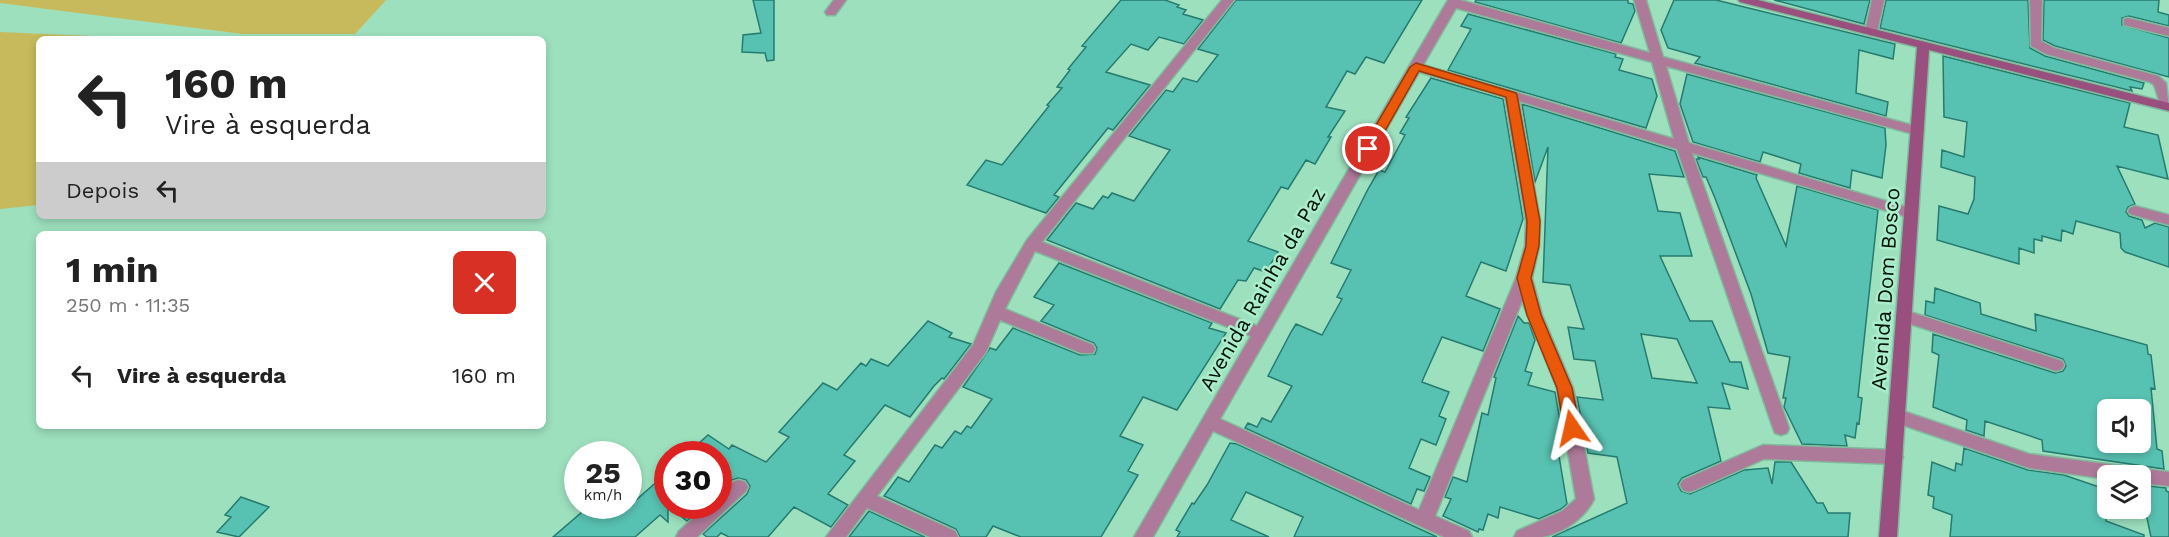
<!DOCTYPE html>
<html lang="pt">
<head>
<meta charset="utf-8">
<style>
	:root { --surface:#fff; --page:#f6f6f6; --text:#222; --muted:#767676 }
	body { margin:0; font-family:"Work Sans",sans-serif; background:var(--page); color:var(--text); height:100vh; display:flex; flex-direction:column; font-size:22px; white-space:nowrap }
	* { box-sizing:border-box; margin:0 }
	p { font-size:20px; color:var(--muted) }
	.icon { flex:none; width:33px; height:33px; fill:none; stroke:currentColor; stroke-width:2; stroke-linecap:round; stroke-linejoin:round }
	.map { position:relative; flex:1; overflow:hidden }
	.drawer { position:absolute; left:36px; top:231px; width:510px; height:198px; display:flex; flex-direction:column; background:var(--surface); border-radius:9px; box-shadow:0 3px 9px #0003 }
	.drawer>* { flex:none }
	.top-card { position:absolute; left:36px; top:36px; width:510px; height:183px; border-radius:9px; box-shadow:0 3px 9px #0003; background:#fff; color:var(--text); overflow:hidden }
	.buttons { position:absolute; left:2097px; top:399px; display:grid; gap:12px }
	.buttons a { display:grid; place-items:center; width:54px; height:54px; border-radius:9px; background:var(--surface); box-shadow:0 3px 9px #0003; font-size:30px }
	.speed { position:absolute; left:564px; top:441px; display:flex; gap:12px; font-size:30px; font-weight:700; text-align:center }
	.speed>* { display:grid; place-content:center; width:78px; height:78px; border-radius:50%; background:var(--surface); box-shadow:0 3px 9px #0003; line-height:1 }
	.speed small { font-size:15px; font-weight:400 }
	.speed .limit { border:9px solid #d22; background:#fff; color:#111 }
	.pin { position:absolute; display:grid; place-items:center; width:51px; height:51px; color:#fff; margin:-26px; border:3px solid #fff; border-radius:50%; box-shadow:0 2px 6px #0007 }
	.me { position:absolute; width:66px; margin:-33px; rotate:349deg; stroke-linejoin:round; filter:drop-shadow(0 0 4px #0008) }
	.turn { display:flex; align-items:center; gap:21px; height:126px; padding:0 30px; font-size:27px }
	.turn .icon { width:78px; height:78px; stroke-width:2.5 }
	.turn b { display:block; font-size:42px; line-height:51px }
	.then { display:flex; align-items:center; height:57px; padding:0 30px; background:#0003; gap:12px; font-size:22px }
	.round { display:grid; place-items:center; flex:none; width:63px; height:63px; border-radius:9px; background:var(--page) }
	.summary { display:flex; align-items:center; justify-content:space-between; height:102px; padding:0 30px }
	h1 { font-size:36px; font-weight:700; line-height:45px }
	ul { padding:0; list-style:none }
	li { display:flex; align-items:center; gap:18px; height:84px; padding:0 30px }
	li div { flex:1 }
	li b { display:block; font-size:22px }
	li em { font-style:normal }
	.map>svg:first-child { display:block }
</style>
</head>
<body>
<div class="map">
<svg width="2169" height="537" viewBox="0 0 2169 537">
	<rect width="100%" height="100%" fill="#9de0be"/>
	<!-- green -->
	<path fill="#c6ba5c" d="M0,0h386l-31,34h-112l-243,-31z
		M0,32l159,7h-120v166l-39,4z"/>
	<!-- building -->
	<path fill="#58c2b2" stroke="#257b6f" stroke-width="1.5" fill-rule="evenodd" d="M753,0h21v60l-7,1 -2,-8 -23,-1 1,-17 18,-2z
		M1121,0h44l14,5 -2,2 9,3 -3,4 20,6 -19,24 -25,-7 -11,13 -17,-6 -25,28 44,13 -37,45 -5,-2 -17,21 -37,46 5,2 -13,16 -79,-28 19,-25 16,5 47,-59 -2,-1 15,-17 -5,-1 13,-17 -2,-1 18,-22 -4,-1z
		M1236,0h186l-38,63 -18,-6 -11,17 -8,-3 -21,36 19,4 -17,26h3l-16,27 -9,-4 -18,29 -7,-2 -33,54 30,11 -12,20 -12,-4 -8,13 -8,-1 -18,29 -173,-69 29,-37 17,6 10,-13 5,2 4,-5 22,8 36,-51 -41,-14 37,-46 7,2 10,-14 14,4 21,-27 -20,-6z
		M1476,0h152v3l5,1 2,7 -14,32 -146,-41z
		M1674,0h42l179,44 -2,15 -34,-9 -3,43 32,9 -2,14 -191,-53 5,-6 -32,-9 -7,-18z
		M1774,0h96l-6,24z
		M1886,0h142l2,48 15,8 99,27 -2,6 -12,-2 2,4 -252,-63z
		M2044,0h115l-1,12 11,3v11l-40,-10 -7,2v7l47,13v39l-114,-31 -12,-6z
		M1468,14l148,40 -1,3 8,2 -4,11 33,9 5,17 -11,32 -198,-58 23,-41 -10,-3z
		M1943,56l187,47 -6,24 34,8 10,44 -51,-13 18,38 -7,3 -2,5 3,4 13,4 3,8 10,-5 14,4v40l-44,-15 -4,-4 -1,-15 -44,-12 -3,13 -11,-4 -1,11 -19,-5v5l-8,-2v14l-15,-5v16l-82,-24 2,-34 29,8 6,-15 1,-22 -34,-10 1,-17 22,7 3,-35 -23,-5z
		M1687,74l198,54 1,17 -4,33 -30,-8 -2,18 -51,-15 2,-9 -22,-7 -16,-5 -3,10 -67,-20 -13,-38z
		M1431,78l72,21 20,120 -17,52 -25,-9 -15,34 34,13 -17,42 -41,-14 -18,40 -2,5 27,10 -10,24 7,3 -10,26 -15,-6 -12,29 21,9 -6,14 -7,-2 -6,15 -166,-76 3,-5 9,4 5,-9 9,4 21,-36 -24,-10 23,-44 5,-8 26,11 20,-36 -5,-2 14,-27 -20,-7 37,-74 11,-19 6,2 20,-37 -5,-2 9,-15 -3,-1z
		M1522,104l153,47 9,26 -35,-3 9,37 22,2 12,43h-32l30,65h22l18,41h11l7,27 -26,-6 8,26 -22,-2 13,54 -39,17 -4,6 3,7 9,3 54,-24 24,-2 4,16 3,-22h16l26,41h6l5,10h22l-2,24h-296l75,-34 -10,-46 -29,-4 -11,-56 26,3 -8,-39 -21,-2 -6,-32 16,2 -14,-44 -27,-3 5,-135 -13,35zM1641,334l36,5 20,44 -45,-5z
		M1698,157l59,18 -1,3 30,68 11,-60 81,24 -20,187 4,1 -3,26 -2,-1 -2,15 -10,-3 2,11 -45,-2 -18,-37 2,-9h-3l7,-41 -22,-4 -17,-59 -36,-96 -9,-21h-3l-7,-18h3z
		M1059,263l153,60 -3,5 17,5 -49,77 -34,-13 -23,39 23,9 -15,26 10,4 -37,62h-80l-28,-11 -7,11h-26l-4,-8 -72,-33 14,-19 11,5 26,-37 7,3 13,-17 6,3 6,-8 4,2 21,-29 -29,-12 27,-39 6,2 17,-22 67,27 15,-1 2,-6 -3,-5 -53,-22 13,-16 -20,-8z
		M1935,288l45,15 1,11 55,17 -1,-17 112,31 1,9 3,1 4,34 -4,-1 6,61 5,2 2,18 -121,-18 -1,-11 -57,-19 -1,15 -18,-6 1,-10 -34,-13 6,-52 -7,-3 1,-18 122,39 8,-2 3,-5 -3,-7 -138,-44 1,-14 8,2zM2108,410h32v32h-32z
		M1518,316l6,7h5l6,17 -10,31 7,2 -4,12 27,7 10,58h-7l9,54 -6,5 -22,10 -39,-12 -2,11 -10,-4 -5,16 -4,-1 -1,3 -35,-16 8,-17 -6,-2 8,-20 14,5 15,-69 6,2 8,-37 -2,-1z
		M928,321l24,12 -3,4 22,7 -27,35 -2,-1 -8,8 -24,31 -25,-12 -41,50 11,6 -27,33 20,11 -17,22 -37,-20 -26,30h-39l-8,-4 -4,4h-10l-4,-3 44,-40 3,-8 -4,-6 -8,-2 -6,2 -14,12v-38h-31l21,-19 21,14 3,-4 34,17 23,-25 -10,-5 44,-49 14,7 24,-27 5,3 5,-7 17,7z
		M1230,443l7,1 200,93h-143l9,-20 -57,-25 -15,28 38,17h-92l3,-5 -4,-2 16,-27 2,1 13,-19z
		M1964,448l64,22 36,5 41,14 1,32 38,14v2h-194l2,-22 -19,-7 1,-11 -6,-2 4,-33 23,9 1,-8 6,2z
		M668,472v50l-8,-7 -25,22h-82l36,-31h39v-12l8,6z
		M2140,485l26,3v3l3,1v45h-18z
		M241,497l28,10 -30,30 -22,-5 14,-15 -6,-2z
		M668,506h36l-17,15z
		M869,511l56,26h-76z"/>
	<g fill="none" stroke-linecap="round" stroke-linejoin="round">
		<!-- street casing -->
		<g stroke="#81bb9d" stroke-width="3">
			<path id="street" d="M834,0h12l-11,15h-8l-2,-3z
				M1222,0h12l-192,242 215,84 191,-326h12l190,53 -16,-53h12l17,57 259,71 2,3 -7,4 -251,-69 23,77 227,67 2,3 -7,5 -219,-65 97,275 -2,5 -6,2 -6,-2 -2,-5 -96,-279 -158,-48 21,120 -1,25 -7,32 10,37 31,73 21,111c-9,19 -30,34 -52,38 -8,0 -19,0 -28,0l3,-6 45,-20 14,-12 -19,-111 -35,-87 -87,215 34,15 3,6h-28l-231,-106 -60,106h-19l117,-201 -216,-85 -30,58 88,36 2,4 -2,4h-12l-81,-33 -14,32 -109,144 78,35 3,6h-28l-63,-29 -21,29h-20l147,-192 23,-53 31,-52zM1456,8l196,54 22,77 -251,-74zM1419,72l86,25 21,124 -1,25 -9,32 -97,232 -199,-91z
				M1872,0h12l-7,32 -6,4 -6,-4z
				M2030,0h12l-1,41 13,7 104,28 8,7 3,27 -7,-1 -8,-24 -4,-3 -104,-28 -15,-8z
				M2128,18l41,10v8l-45,-11v-6z
				M2135,206l34,9v10l-39,-11 -2,-3 2,-3z
				M1904,310l158,51 2,4 -2,4 -6,2 -158,-51 -2,-4 2,-4z
				M1897,409l132,45 140,18v14l-29,-3v-7h-32v3l-79,-11 -138,-47 -2,-5 2,-5z
				M1763,445l131,5 6,2 3,5 -3,5 -6,2 -130,-5 -69,31 -6,2 -6,-2 -3,-5 3,-5z
				M739,480l6,2 3,5 -3,5 -48,45h-21l3,-6 28,-25h11v-11l15,-13z"/>
		</g>
		<!-- secondary casing -->
		<g stroke="#81bb9d" stroke-width="3">
			<path id="secondary" d="M1738,0h20l411,103v8l-240,-61 -32,487h-18l38,-490 -177,-45z"/>
		</g>
		<!-- street -->
		<use href="#street" fill="#ad7a99" fill-rule="evenodd"/>
		<!-- secondary -->
		<use href="#secondary" fill="#99507f" fill-rule="evenodd"/>
	</g>
	<!-- route -->
	<path fill="#ea580c" stroke="#983908" stroke-width="1.5" d="M1416,63l100,30 1,2 23,126 -1,25 -8,32 10,37 31,73 8,40 -2,5 -6,2 -5,-2 -3,-5 -7,-40 -30,-73 -10,-37 9,-32 1,-25 -21,-124 -87,-26 -46,81 -5,1 -6,-4 48,-82z"/>
	<g text-anchor="middle" dominant-baseline="central" stroke-width="5" stroke-linejoin="round" paint-order="stroke">
		<!-- street labels -->
		<g font-size="21" fill="#001107" stroke="#a9edcb">
			<text transform="translate(1262 289) rotate(-60)">Avenida Rainha da Paz</text>
			<text transform="translate(1885 289) rotate(-86)">Avenida Dom Bosco</text>
		</g>
	</g>
</svg>
<div class="buttons">
<a><svg class="icon" aria-label="sound" viewBox="0 0 24 24"><path d="M4 9h4l5-4v14l-5-4H4zM17 9q2 3 0 6"/></svg></a>
<a><svg class="icon" aria-label="layers" viewBox="0 0 24 24"><path d="M12 4l9 5-9 5-9-5zM3 14l9 5 9-5"/></svg></a>
</div>
<div class="speed"><div>25<small>km/h</small></div><div class="limit">30</div></div>
<div class="pin" style="left:1368px;top:149px;background:#d93025"><svg class="icon" aria-label="arrive" viewBox="0 0 24 24"><path d="M6 21V4h12l-3 4 3 4H6"/></svg></div>
<svg class="me" style="left:1572px;top:428px" viewBox="-20 -20 40 40"><path d="M0-17L14 15 0 8-14 15z" fill="#ea580c" stroke="#fff" stroke-width="4"/></svg>
<div class="top-card">
<div class="turn"><svg class="icon" aria-label="left" viewBox="0 0 24 24"><path d="M17 20v-9H6M10 6l-5 5 5 5"/></svg><div><b>160 m</b>Vire à esquerda</div></div>
<div class="then">Depois<svg class="icon" aria-label="left" viewBox="0 0 24 24"><path d="M17 20v-9H6M10 6l-5 5 5 5"/></svg></div>
</div>
<section class="drawer">
<div class="summary"><div><h1>1 min</h1><p>250 m · 11:35</p></div><a class="round" style="background:#d93025;color:#fff"><svg class="icon" aria-label="close" viewBox="0 0 24 24"><path d="M6 6l12 12M18 6L6 18"/></svg></a></div>
<ul>
<li><svg class="icon" aria-label="left" viewBox="0 0 24 24"><path d="M17 20v-9H6M10 6l-5 5 5 5"/></svg><div><b>Vire à esquerda</b></div><em>160 m</em></li>
</ul>
</section>
</div>
</body>
</html>
